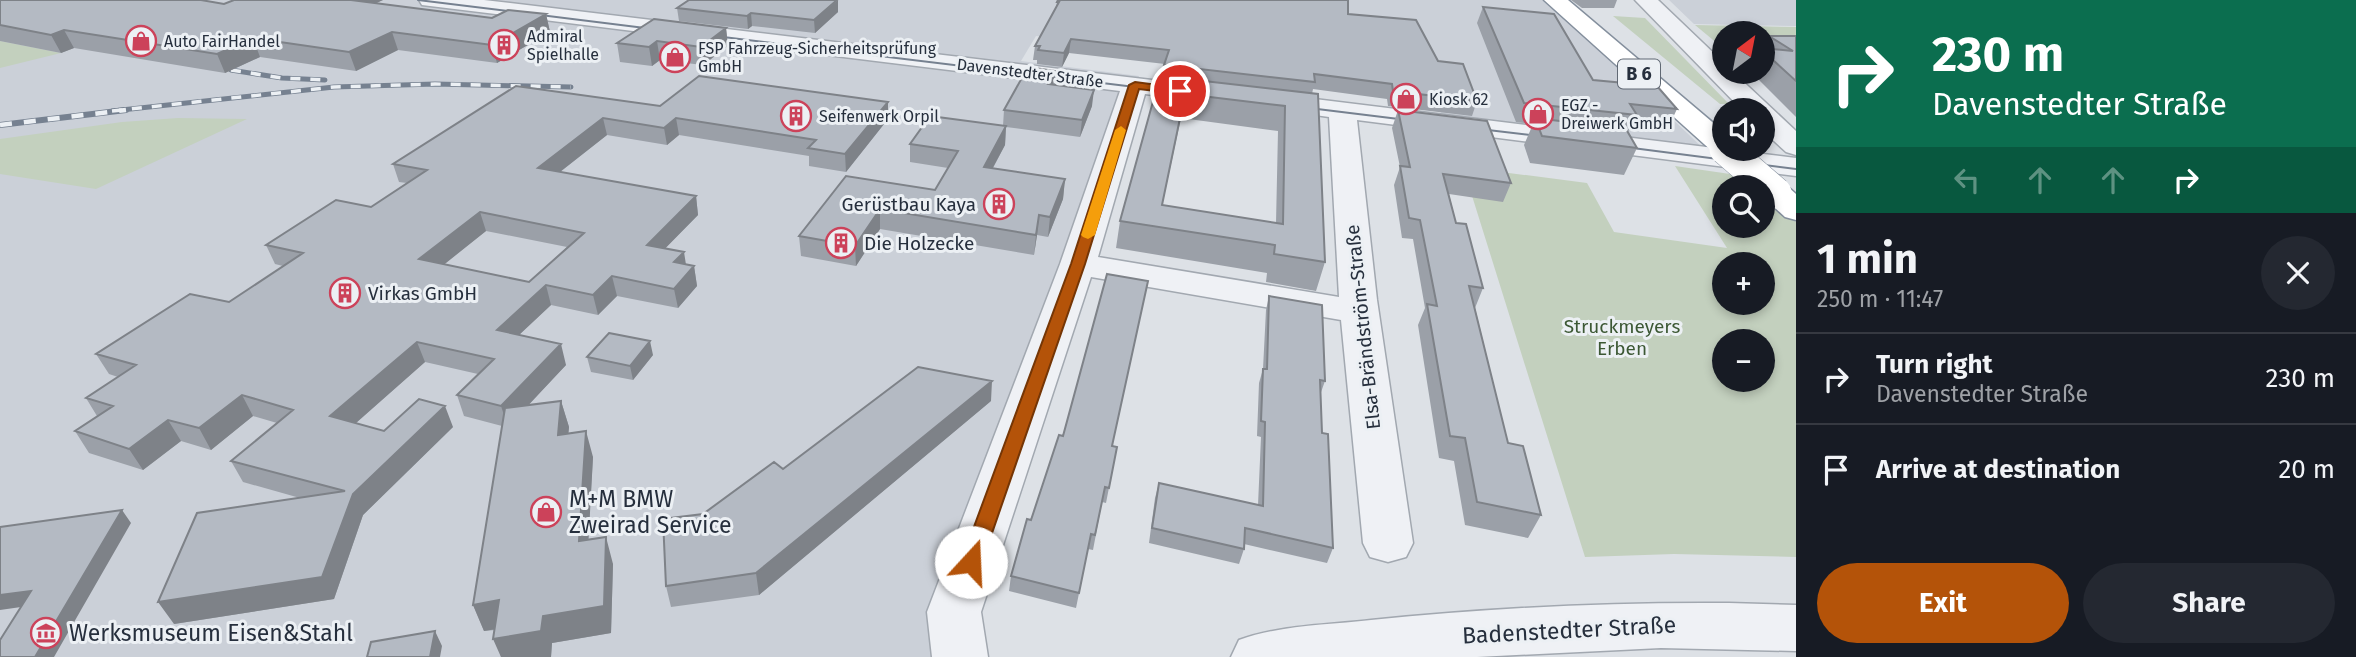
<!DOCTYPE html>
<html lang="en">
<head>
<meta charset="utf-8">
<style>
	:root { --surface:#171b24; --page:#242831; --text:#f1f3f6; --muted:#9ea1a6; --line:#363941; --accent:#b45309 }
	body { margin:0; font-family:"Fira Sans",sans-serif; background:var(--page); color:var(--text); height:100vh; display:flex; flex-direction:column; font-size:26px; white-space:nowrap }
	* { box-sizing:border-box; margin:0 }
	p { font-size:23px; color:var(--muted) }
	.icon { flex:none; width:38px; height:38px; fill:none; stroke:currentColor; stroke-width:2; stroke-linecap:round; stroke-linejoin:round }
	.map { position:relative; flex:1; overflow:hidden }
	.side { display:flex; flex-direction:column; background:var(--surface); width:560px }
	.side>* { flex:none }
	.guide { background:#0b6e4f; color:#fff; overflow:hidden }
	.needle { width:46px; rotate:32deg }
	.controls { position:absolute; left:1712px; top:21px; display:grid; gap:14px }
	.controls a { display:grid; place-items:center; width:63px; height:63px; border-radius:50%; background:var(--surface); box-shadow:0 4px 10px #0003; font-size:35px }
	.pin { position:absolute; display:grid; place-items:center; width:60px; height:60px; color:#fff; margin:-30px; border:4px solid #fff; border-radius:50%; box-shadow:0 2px 7px #0007 }
	.me { position:absolute; width:77px; margin:-38px; rotate:20deg; stroke-linejoin:round; filter:drop-shadow(0 0 5px #0008) }
	.turn { display:flex; align-items:center; gap:24px; height:147px; padding:0 21px; font-size:32px }
	.turn .icon { width:91px; height:91px; stroke-width:2.5 }
	.turn b { display:block; font-size:49px; line-height:60px }
	.lanes { display:flex; align-items:center; height:66px; padding:0 21px; background:#0003; justify-content:center; gap:35px; direction:ltr }
	.lanes .off { opacity:.35 }
	.round { display:grid; place-items:center; flex:none; width:74px; height:74px; border-radius:37px; background:var(--page) }
	.head { display:flex; align-items:center; justify-content:space-between; height:119px; padding:0 21px }
	h1 { font-size:42px; font-weight:700; line-height:52px }
	.action { display:flex; gap:14px; margin-top:auto; padding:14px 21px }
	.action a { flex:1; height:80px; border-radius:42px; background:var(--accent); color:#fff; font-size:28px; font-weight:700; line-height:80px; text-align:center }
	.action a+a { background:var(--page); color:var(--text) }
	ul { padding:0; list-style:none }
	li { display:flex; align-items:center; gap:21px; height:91px; padding:0 21px; border-top:2px solid var(--line) }
	li div { flex:1 }
	li b { display:block; font-size:26px }
	li em { font-style:normal }
	main { display:flex; flex:1; min-height:0 }
	.map>svg:first-child { display:block }
</style>
</head>
<body>
<main>
<div class="map">
<svg width="1796" height="657" viewBox="0 0 1796 657">
	<rect width="100%" height="100%" fill="#dde1e6"/>
	<!-- built -->
	<path fill="#cbd0d8" d="M0,0h1542l56,48 110,105 -264,-31 -23,-70 -296,-5 -89,-11 -15,25 118,15 -179,581h-960z
		M1669,0h127v26l-102,-2z"/>
	<!-- green -->
	<path fill="#c3d0be" fill-rule="evenodd" d="M1613,16l32,2 84,86h-9z
		M1695,25l101,2v27l-34,1v-22h-38v16z
		M0,41l61,12 -61,15z
		M178,118l69,1 -151,70 -96,-15v-35l122,-17z
		M1675,166l62,9 16,12h-29v39h38v-31l34,27v335l-122,-3 -89,3 -122,-390 124,16 27,49 113,16zM1724,264h38v39h-38zM1724,341h38v39h-38z"/>
	<g fill="none" stroke-linecap="round" stroke-linejoin="round">
		<!-- minor casing -->
		<g stroke="#a2a8b0" stroke-width="3">
			<path id="minor" d="M419,0h65l735,88 4,6 -4,6 -9,2 -65,-8 -47,163 241,40 -10,-180 -72,-10 -4,-6 4,-6 9,-2 530,65v18l-439,-56 20,180 36,243 -7,14 -18,5 -18,-5 -7,-14 -22,-223 -250,-43 -110,335 7,45h-56l-5,-45 133,-348 60,-173 -690,-85 -8,-1z
				M1635,0h23l66,63v9h9l63,59v24l-10,-3 -24,-22v-20h-20z
				M1729,603l67,2v46l-135,-3 -184,9h-246l8,-17c41,-15 89,-15 132,-20 119,-12 238,-18 358,-17z"/>
		</g>
		<!-- highway casing -->
		<g stroke="#848f9d" stroke-width="3">
			<path id="highway" d="M1544,0h24l156,132v17h13l-3,4 -10,3 -10,-3z
				M1776,184l11,2 9,8v26l-11,-3 -23,-21 3,-10z"/>
		</g>
		<!-- minor -->
		<use href="#minor" fill="#eff1f5" fill-rule="evenodd"/>
		<!-- highway -->
		<use href="#highway" fill="#fff" fill-rule="evenodd"/>
		<!-- tram -->
		<path stroke="#768190" stroke-width="2" d="M418,0l243,30
			M707,35l469,57
			M1301,107l114,14
			M1471,128l76,9
			M1617,146l179,23"/>
		<!-- rail-far1 casing -->
		<g stroke="#768190" stroke-width="5">
			<path id="rail-far1" d="M231,70l51,8 43,2
				M112,111l222,-24 101,-3 136,3"/>
		</g>
		<!-- rail casing -->
		<g stroke="#768190" stroke-width="6">
			<path id="rail" d="M0,125l126,-15"/>
		</g>
		<!-- rail-far1 -->
		<use href="#rail-far1" stroke="#ecf0f4" stroke-width="3.5" stroke-dasharray="10" stroke-linecap="butt"/>
		<!-- rail -->
		<use href="#rail" stroke="#ecf0f4" stroke-width="4.5" stroke-dasharray="12" stroke-linecap="butt"/>
		<!-- highway-bridge casing -->
		<g stroke="#848f9d" stroke-width="32" stroke-linecap="butt">
			<path id="highway-bridge" d="M1725,149l51,44"/>
		</g>
		<!-- highway-bridge -->
		<use href="#highway-bridge" stroke="#fff" stroke-width="31"/>
	</g>
	<!-- wall -->
	<path fill="#9ba0a8" fill-rule="evenodd" d="M0,0l224,4 10,-4h149l-7,3 116,15 54,-4 4,18 -53,31 -99,-13 -42,21 -96,-14 -35,16 -151,-25 -13,5 -61,-12z
		M1571,0h46l-3,8h-32z
		M1057,2l291,12 90,47 39,40 -5,15 -84,-10 -1,-7 -74,-10 -1,5 13,168 -9,29 -50,-9 1,-9 -151,-25 4,-27 42,-145 3,-12 -96,-11 -7,14 -25,-3v-4h-4l2,-14 21,-38zM1181,118l97,13 -2,92 -114,-17z
		M1483,7l110,73 84,29 -9,19 -36,-4 -4,8 9,16 -13,27 -94,-12 -6,-18 9,-21 -17,-2 -39,-99z
		M677,8l161,4 -23,21 -63,-7 -4,3 -69,-8z
		M726,28l2,18 -25,19 -43,-5 -8,6 -32,-4 -3,-19z
		M1769,36h27v81l-45,-45h11v-24z
		M1055,71l-2,14 39,21 -12,31 -74,-10 -1,18 -12,23 72,11 -2,20 -15,38 -11,-2 -3,20 -154,-26 -24,37 -55,-10 -2,-20 136,-46 13,-22 -38,-6v-18l93,-18 1,-16z
		M516,86l144,20 228,-4v17l-42,53 -37,-6v-10l-130,-21 -12,10 -60,-10 -47,37 136,24 2,19 -33,33 21,17 8,1 3,20 -19,22 -61,-12 -19,19 -47,-10 -32,30 47,30 -38,40 33,-4 8,26 -1,7 25,23 -5,83 25,24 -2,69 -59,10 -1,14h-50l-6,-27 -11,1 -11,-26 29,-179 -38,-10 -7,-21 21,-21 -53,-12 -69,61 28,8 69,-4 -90,88 -29,84 -160,25 126,-126 -57,-16 -12,-21 46,-38 -24,-7 -42,34 -30,-9 -38,29 -54,-17 -14,-22 22,-15 -11,-18 32,-21 -9,-3 -13,-20 133,-52 54,-36 -8,-2 -9,-19 105,-38 36,-24 -8,-1 -6,-18zM486,231l81,16 -38,35 -85,-18z
		M1398,110l113,73 -8,19 -54,-8 7,29 27,65 -8,20 33,135 33,72 -13,23 -63,-13 -11,-64 -15,-3 -21,-133 7,-17 -12,-69 -11,-1 -8,-53 6,-18 -8,-39z
		M1269,296l56,85 -5,14 2,38 11,115 -6,15 -83,-19v5l-5,15 -90,-21 6,-45 4,-15 99,22 3,-68 -4,-1 2,-53 4,-14 3,-59z
		M653,355l-20,25 -42,-8 -4,-15z
		M991,401l-232,194 -88,12 -5,-21 37,-72 80,-45z
		M1113,446l1,16 -8,41 -4,-1 -9,48 -5,-1 -12,59 -67,-17 2,-15 20,-56z"/>
	<!-- shaded-wall -->
	<path fill="#7e8288" d="M342,0h41l-35,16z
		M838,0v12l-23,21 -1,-13z
		M751,13l1,13 -4,3 -1,-13z
		M546,14l4,18 -53,31 -5,-18z
		M726,28l2,18 -25,19 -2,-18z
		M64,30l10,18 -13,5 -10,-18z
		M392,32l6,18 -42,21 -7,-19z
		M253,38l7,19 -35,16 -8,-19z
		M1071,39l-2,14 -7,14 2,-14z
		M657,41l3,19 -8,6 -3,-19z
		M1055,71l-2,15 -5,-2z
		M1094,90l-2,16 -12,31 2,-17z
		M888,102v17l-42,53 -1,-18z
		M603,118l4,17 -65,51 -4,-18z
		M676,118l3,17 -12,10 -3,-17z
		M1006,126l-1,19 -22,41 1,-19z
		M1065,179l-2,20 -15,38 2,-20z
		M696,196l2,19 -48,49 -3,-19z
		M880,209v20l-24,37 -1,-20z
		M480,212l6,19 -60,48 -7,-20z
		M1039,215l-2,20 -3,20 2,-20z
		M684,252l3,19 -13,-9z
		M694,266l3,20 -19,22 -4,-19z
		M612,276l5,20 -19,19 -5,-20z
		M546,285l5,20 -48,45 -6,-20z
		M650,341l3,14 -20,25 -3,-14z
		M417,342l8,20 -85,75 -10,-21z
		M561,344l5,21 -58,62 -7,-21z
		M992,381l-1,20 -232,194 -3,-22z
		M242,395l11,21 -42,34 -12,-22z
		M561,401l8,26 -3,34 -8,-26z
		M445,406l8,21 -90,88 -29,84 -160,25 -16,-22 195,-108z
		M168,420l13,21 -38,29 -14,-21z
		M586,431l7,26 -6,111 -8,-27z
		M122,510l9,13 -77,134h-19z
		M606,537l7,27 -2,69 -59,10 -1,14h-50l-8,-18z
		M31,591l11,13 -42,6v-15z
		M499,600l10,27 -25,4 -11,-26z
		M435,631l7,15 -2,11h-10z"/>
	<!-- building -->
	<path fill="#b4bac3" stroke="#7e8288" stroke-width="2" fill-rule="evenodd" d="M0,0h201l23,4 10,-4h117l141,18 16,-8 38,4 -54,31 -100,-13 -43,20 -96,-14 -36,16 -153,-24 -13,5 -51,-10z
		M689,0h148l-23,20 -63,-7 -4,3 -70,-8z
		M1058,0h290v14l68,6 22,41 25,3 14,37 -84,-10 -1,-7 -78,-10 1,8 -151,-17 5,-15 -98,-11 -7,14 -26,-3 2,-4h-5l24,-44h-2z
		M1483,7l71,7 39,66 64,6 20,23 -47,-5 7,11 -113,-12z
		M654,19l72,9 -25,19 -44,-6 -8,6 -32,-4z
		M1769,36h27v45l-34,-31v-2l31,3z
		M1028,67l27,4 -7,13 46,6 -12,30 -78,-10z
		M699,76l189,26 -43,52 -37,-6 8,-8 -140,-22 -12,10 -61,-10 -65,50 158,28 -49,49 37,7 -10,10 20,4 -20,23 -62,-13 -19,19 -47,-10 -49,45 64,14 -60,62 -44,-11 37,-36 -77,-17 -87,74 54,15 35,-32 26,7 -92,88 -31,83 -164,25 39,-89 148,-22 -114,-30 62,-51 -51,-15 -43,33 -31,-8 -39,29 -54,-18 38,-25 -27,-8 50,-33 -40,-11 94,-60 39,8 74,-49 -37,-8 70,-45 35,7 56,-37 -34,-6 123,-78 144,20zM480,212l104,21 -55,49 -110,-23z
		M1160,76l158,18 7,168 -51,-8 1,-9 -155,-24zM1185,94l100,12 -2,118 -121,-19z
		M1398,110l89,11 24,62 -68,-9 13,49 10,1 17,64 -14,-2 39,157 15,3 18,69 -64,-13 -12,-64 -15,-2 -23,-132 10,2 -17,-86 -11,-2 -9,-52 10,1z
		M930,116l76,10 -22,41 81,12 -15,38 -11,-2 -3,20 -156,-26 -25,37 -56,-10 47,-60 89,14 23,-39 -48,-7z
		M1535,118l91,11 11,19 -95,-12z
		M1107,274l41,7 -36,165 5,1 -8,41 -4,-1 -10,48 -4,-1 -12,59 -68,-17 16,-57 4,1 28,-85 4,1z
		M1269,296l53,9 3,76 -5,-1 2,53 6,1 5,114 -88,-20 -1,21 -92,-21 7,-45 104,23 2,-84 -4,-1 2,-52h4z
		M609,333l41,8 -20,25 -43,-9z
		M918,367l74,14 -236,192 -90,13 -3,-67 40,-5 71,-52 9,7z
		M561,401l-3,34 28,-4 -7,110 27,-4 -2,69 -61,10 -2,15 -48,8 6,-39 -26,5 32,-197z
		M122,510l-87,147h-35v-17l31,-49 -31,4v-68z
		M435,631l-5,26h-63l4,-15z"/>
	<!-- route -->
	<path fill="#b45309" stroke="#753606" stroke-width="2" d="M1135,82l45,6 5,3 -5,3 -41,-5 -54,175 -103,298 -3,6 -8,2 -7,-2 -3,-6 110,-298 58,-179z"/>
	<!-- slow -->
	<path fill="#f59e0b" d="M1121,126l5,4 -31,105 -7,4 -5,-2 -2,-2 34,-105z"/>
	<!-- icons -->
	<defs>
		<g id="shop-ring" transform="scale(1.575)"><circle r="9.5" fill="#ecf0f4" stroke="#cc425a" stroke-width="1.5"/><path d="M-5-2.5h2.3a2.7 3.5 0 0 1 5.4 0H5L5.5 6h-11ZM-1.5-2.5h3a1.5 2.3 0 0 0-3 0Z" fill="#cc425a"/></g>
		<g id="building-ring" transform="scale(1.575)"><circle r="9.5" fill="#ecf0f4" stroke="#cc425a" stroke-width="1.5"/><path d="M-4-6H4V6H1V3H-1V6H-4ZM-2.5-4.3h1.7v1.8h-1.7ZM.8-4.3h1.7v1.8H.8ZM-2.5-1h1.7V.8h-1.7ZM.8-1h1.7V.8H.8Z" fill="#cc425a"/></g>
		<g id="museum-ring" transform="scale(1.575)"><circle r="9.5" fill="#ecf0f4" stroke="#cc425a" stroke-width="1.5"/><path d="M0-6L6-3V-2H-6V-3ZM-5-1h2V3h-2ZM-1-1h2V3h-2ZM3-1h2V3H3ZM-6 4H6V6H-6Z" fill="#cc425a"/></g>
	</defs>
	<g fill-rule="evenodd">
		<use href="#shop-ring" x="141" y="41"/>
		<use href="#building-ring" x="504" y="45"/>
		<use href="#shop-ring" x="675" y="57"/>
		<use href="#shop-ring" x="1406" y="99"/>
		<use href="#shop-ring" x="1538" y="114"/>
		<use href="#building-ring" x="796" y="116"/>
		<use href="#building-ring" x="999" y="204"/>
		<use href="#building-ring" x="841" y="243"/>
		<use href="#building-ring" x="345" y="293"/>
		<use href="#shop-ring" x="546" y="512"/>
		<use href="#museum-ring" x="46" y="633"/>
	</g>
	<g text-anchor="middle" dominant-baseline="central" stroke-width="6" stroke-linejoin="round" paint-order="stroke">
		<!-- far-poi labels -->
		<g font-size="16" fill="#262f3d" stroke="#ecf0f4" text-anchor="start">
			<text x="527" y="36">Admiral<tspan x="527" dy="18">Spielhalle</tspan></text>
			<text x="164" y="41">Auto FairHandel</text>
			<text x="698" y="48">FSP Fahrzeug-Sicherheitsprüfung<tspan x="698" dy="18">GmbH</tspan></text>
			<text x="1429" y="99">Kiosk 62</text>
			<text x="1561" y="105">EGZ -<tspan x="1561" dy="18">Dreiwerk GmbH</tspan></text>
			<text x="819" y="116">Seifenwerk Orpil</text>
		</g>
		<!-- far-street labels -->
		<g font-size="16" fill="#262f3d" stroke="#ecf0f4">
			<text transform="translate(1030 73) rotate(7)">Davenstedter Straße</text>
		</g>
		<!-- shield labels -->
		<rect fill="#ecf0f4" stroke="#616974" stroke-width="2" x="1618" y="59.5" width="42" height="29" rx="5"/>
		<g font-size="18" font-weight="bold" fill="#262f3d">
			<text x="1639" y="74">B 6</text>
		</g>
		<!-- poi labels -->
		<g font-size="19" fill="#262f3d" stroke="#ecf0f4" text-anchor="start">
			<text x="976" y="204" text-anchor="end">Gerüstbau Kaya</text>
			<text x="864" y="243">Die Holzecke</text>
			<text x="368" y="293">Virkas GmbH</text>
		</g>
		<!-- park labels -->
		<g font-size="19" fill="#3c5834" stroke="#ecf0f4">
			<text x="1622" y="326">Struckmeyers<tspan x="1622" dy="22">Erben</tspan></text>
		</g>
		<!-- street labels -->
		<g font-size="19" fill="#262f3d" stroke="#ecf0f4">
			<text transform="translate(1363 327) rotate(-96)">Elsa-Brändström-Straße</text>
		</g>
		<!-- near-poi labels -->
		<g font-size="23" fill="#262f3d" stroke="#ecf0f4" text-anchor="start">
			<text x="569" y="499">M+M BMW<tspan x="569" dy="26">Zweirad Service</tspan></text>
			<text x="69" y="633">Werksmuseum Eisen&amp;Stahl</text>
		</g>
		<!-- near-street labels -->
		<g font-size="23" fill="#262f3d" stroke="#ecf0f4">
			<text transform="translate(1569 630) rotate(-3)">Badenstedter Straße</text>
		</g>
	</g>
</svg>
<div class="controls">
<a><svg class="needle" viewBox="-14 -14 28 28"><path d="M0-13l5 13h-10z" fill="#e53935"/><path d="M0 13l5-13h-10z" fill="#9ea1a6"/></svg></a>
<a><svg class="icon" aria-label="sound" viewBox="0 0 24 24"><path d="M4 9h4l5-4v14l-5-4H4zM17 9q2 3 0 6"/></svg></a>
<a><svg class="icon" aria-label="search" viewBox="0 0 24 24"><circle cx="10" cy="10" r="6"/><path d="M15 15l6 6"/></svg></a>
<a>+</a>
<a>−</a>
</div>
<div class="pin" style="left:1180px;top:91px;background:#d93025"><svg class="icon" aria-label="arrive" viewBox="0 0 24 24"><path d="M6 21V4h12l-3 4 3 4H6"/></svg></div>
<svg class="me" style="left:971px;top:562px" viewBox="-20 -20 40 40"><circle r="19" fill="#fff"/><path d="M0-13L10 11 0 6-10 11z" fill="#b45309"/></svg>
</div>
<section class="side">
<div class="guide">
<div class="turn"><svg class="icon" aria-label="right" viewBox="0 0 24 24"><path d="M7 20v-9h11M14 6l5 5-5 5"/></svg><div><b>230 m</b>Davenstedter Straße</div></div>
<div class="lanes"><svg class="icon off" aria-label="left" viewBox="0 0 24 24"><path d="M17 20v-9H6M10 6l-5 5 5 5"/></svg><svg class="icon off" aria-label="ahead" viewBox="0 0 24 24"><path d="M12 20V5M6 11l6-6 6 6"/></svg><svg class="icon off" aria-label="ahead" viewBox="0 0 24 24"><path d="M12 20V5M6 11l6-6 6 6"/></svg><svg class="icon" aria-label="right" viewBox="0 0 24 24"><path d="M7 20v-9h11M14 6l5 5-5 5"/></svg></div>
</div>
<div class="head"><div><h1>1 min</h1><p>250 m · 11:47</p></div><a class="round"><svg class="icon" aria-label="close" viewBox="0 0 24 24"><path d="M6 6l12 12M18 6L6 18"/></svg></a></div>
<ul>
<li><svg class="icon" aria-label="right" viewBox="0 0 24 24"><path d="M7 20v-9h11M14 6l5 5-5 5"/></svg><div><b>Turn right</b><p>Davenstedter Straße</p></div><em>230 m</em></li>
<li><svg class="icon" aria-label="arrive" viewBox="0 0 24 24"><path d="M6 21V4h12l-3 4 3 4H6"/></svg><div><b>Arrive at destination</b></div><em>20 m</em></li>
</ul>
<div class="action"><a>Exit</a><a>Share</a></div>
</section>
</main>
</body>
</html>
